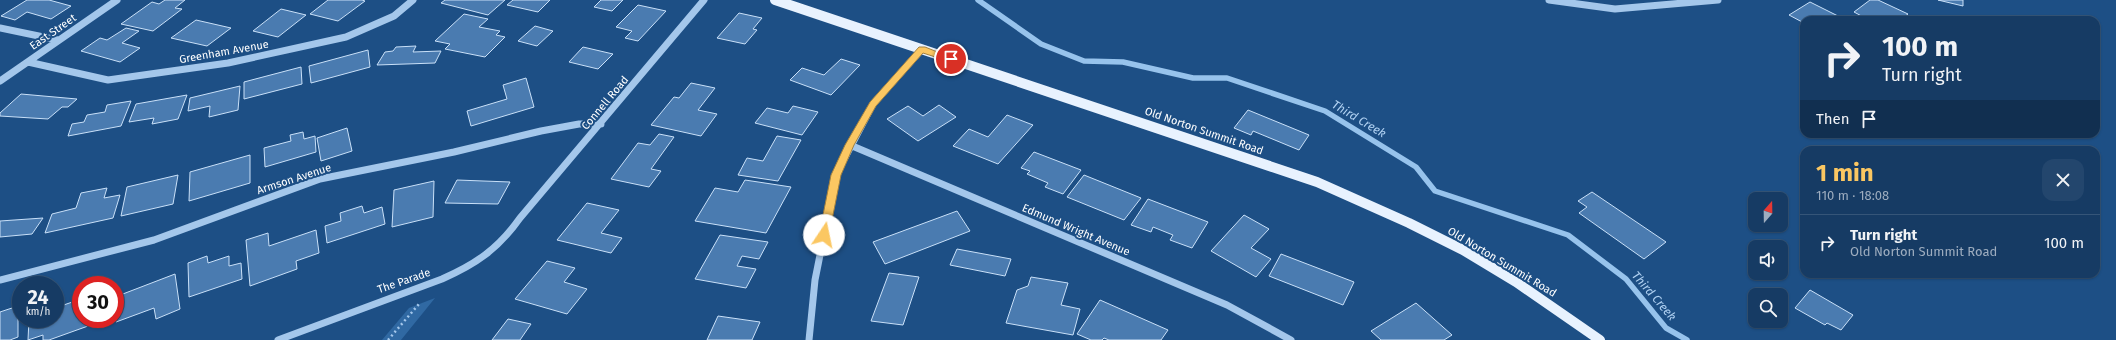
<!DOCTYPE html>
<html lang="en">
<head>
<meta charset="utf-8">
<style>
	:root { --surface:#163b64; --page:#23466d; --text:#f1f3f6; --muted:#9eadbf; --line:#355578; --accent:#fbc762 }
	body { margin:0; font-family:"Fira Sans",sans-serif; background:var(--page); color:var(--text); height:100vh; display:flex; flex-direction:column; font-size:15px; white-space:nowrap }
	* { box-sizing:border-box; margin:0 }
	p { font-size:13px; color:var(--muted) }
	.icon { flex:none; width:22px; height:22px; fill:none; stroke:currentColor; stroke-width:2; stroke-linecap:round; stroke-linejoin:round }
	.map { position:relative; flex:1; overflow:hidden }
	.side { position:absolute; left:1800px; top:146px; width:300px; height:132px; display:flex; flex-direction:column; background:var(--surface); border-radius:12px; box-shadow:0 1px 3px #0004,0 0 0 1px var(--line) }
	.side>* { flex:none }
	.hud { position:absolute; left:1800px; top:16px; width:300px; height:122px; border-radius:12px; box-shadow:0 1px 3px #0004,0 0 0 1px var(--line); background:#163b64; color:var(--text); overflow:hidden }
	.needle { width:26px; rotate:20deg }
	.controls { position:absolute; left:1748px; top:192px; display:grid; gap:8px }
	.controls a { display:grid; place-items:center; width:40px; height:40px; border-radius:8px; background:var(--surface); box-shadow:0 1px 3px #0004,0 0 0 1px var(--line); font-size:20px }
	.speed { position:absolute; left:12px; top:276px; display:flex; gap:8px; font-size:20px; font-weight:700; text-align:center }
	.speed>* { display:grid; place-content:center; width:52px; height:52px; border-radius:50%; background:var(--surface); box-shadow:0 1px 3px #0004,0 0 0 1px var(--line); line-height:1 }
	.speed small { font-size:10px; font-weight:400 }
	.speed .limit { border:6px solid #d22; background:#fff; color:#111 }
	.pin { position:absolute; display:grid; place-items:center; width:34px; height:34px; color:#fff; margin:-17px; border:2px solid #fff; border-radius:50%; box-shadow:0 1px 4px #0007 }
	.me { position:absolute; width:44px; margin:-22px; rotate:11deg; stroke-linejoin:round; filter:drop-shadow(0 0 3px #0008) }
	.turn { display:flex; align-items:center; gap:14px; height:84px; padding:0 16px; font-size:18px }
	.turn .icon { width:52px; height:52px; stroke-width:2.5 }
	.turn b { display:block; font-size:28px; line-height:34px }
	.then { display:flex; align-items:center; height:38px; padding:0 16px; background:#0003; gap:8px; font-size:15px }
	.round { display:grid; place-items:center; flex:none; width:42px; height:42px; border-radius:12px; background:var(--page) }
	.overview { display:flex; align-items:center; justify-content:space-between; height:68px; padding:0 16px }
	h1 { font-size:24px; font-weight:700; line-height:30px; color:var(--accent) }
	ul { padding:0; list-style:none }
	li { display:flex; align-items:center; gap:12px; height:56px; padding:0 16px; border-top:1px solid var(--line) }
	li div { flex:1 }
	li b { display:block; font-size:15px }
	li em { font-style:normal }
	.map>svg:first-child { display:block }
</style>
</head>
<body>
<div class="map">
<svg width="2116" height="340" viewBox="0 0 2116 340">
	<rect width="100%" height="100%" fill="#1d4f85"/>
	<!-- green -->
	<path fill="#3069a3" d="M435,298l-34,42h-19l27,-32z"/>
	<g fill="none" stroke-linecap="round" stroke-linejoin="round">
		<!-- stream -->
		<path stroke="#97c3ec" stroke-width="5.5" d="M978,0l63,44 43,17 39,1 70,16h34l98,33 91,56 19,24 133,44 58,44 40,49 21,12"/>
	</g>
	<!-- building -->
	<path fill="#4a7bb0" stroke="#c9e0f8" d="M27,0h22l22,6 -20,13 -24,-7 -12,8 -14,-4z
		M165,0h20l-10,8 7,1 -29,22 -32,-7 31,-22 7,2z
		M328,0h34l3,1 -27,20 -28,-7z
		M445,0h60l-17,15 -47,-12z
		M513,0h37l-12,12 -31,-7z
		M601,0h22l-11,11 -18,-4z
		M1870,0h8l30,14 -8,6h-31l-15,-8z
		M1938,0h25v6z
		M1810,2l36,18h-42v3l-15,-8z
		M638,5l28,6 -28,30 -13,-3 7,-7 -16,-4z
		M281,9l25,6 -28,22 -25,-6z
		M739,13l23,5 -9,11 4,1 -12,14 -28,-6z
		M464,14l24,5 -9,8 21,4 -4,4 9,2 -20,20 -40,-8 5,-5 -15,-3z
		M196,20l35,8 -24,18 -36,-8z
		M535,26l18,5 -16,15 -19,-5z
		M126,28l13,3 -17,12 18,5 -20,14 -39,-11 19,-13 7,2z
		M416,46l-3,6 28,-1 -6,12 -58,2 8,-13 8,-1 3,-4z
		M583,47l30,7 -15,15 -29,-7z
		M368,50l2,17 -59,16 -2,-17z
		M841,59l19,6 -29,30 -41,-15 12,-12 22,7z
		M301,67l1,17 -58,15v-17z
		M526,78l8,29 -63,19 -4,-15 40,-12 -4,-14z
		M691,83l24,5 -17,22 19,4 -16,22 -50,-11 23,-28 5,1z
		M240,86l-2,24 -29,7 1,-11 -22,5 2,-13z
		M21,94l56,5 -9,8h-6l-14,12 -48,-3v-3z
		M187,95l-9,24 -26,5 2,-6 -25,4 7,-18z
		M131,101l-10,25 -53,10 4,-12 12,-2 3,-7 18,-3 2,-7z
		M939,105l17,12 -38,24 -31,-22 21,-13 15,10z
		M793,106l25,6 -16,23 -47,-12 12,-15 21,5z
		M1248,110l61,25 -10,15 -46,-19 -2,4 -17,-7z
		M1007,115l26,10 -35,39 -45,-18 16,-17 19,8z
		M347,128l5,23 -31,10 -4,-23z
		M303,132l1,7 11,-3 1,16 -51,15 -1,-19 27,-7 -1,-6z
		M659,134l15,3 -23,32 10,2 -12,16 -38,-8 27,-36 12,2z
		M777,136l24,4 -23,41 -40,-6 9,-17 16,3z
		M1034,152l47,18 -18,24 -18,-7 3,-4 -21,-9 3,-3 -9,-3z
		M250,155v28l-61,18 1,-29z
		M178,175l-5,29 -52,12 6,-29z
		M1084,175l57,23 -17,22 -57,-23z
		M457,180l53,2 -12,22 -53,-1z
		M745,180l46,7 -25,46 -71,-12 20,-33 23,4z
		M434,181l-1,36 -41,10 2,-37z
		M107,188l-3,10 16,-3 -7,23 -68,15 7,-19 24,-6 5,-15z
		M1592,192l74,50 -22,17 -65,-46 8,-6 -9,-6z
		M1148,199l60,23 -16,26 -22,-8 3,-5 -20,-8 -2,5 -20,-7z
		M587,203l32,7 -18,23 21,5 -11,15 -54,-13z
		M362,206l2,7 18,-6 3,17 -58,19 -2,-17 16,-5 -1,-8z
		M957,211l13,20 -85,33 -12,-22z
		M1244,215l25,14 -18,19 20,11 -15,18 -45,-26z
		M43,218l-11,16 -32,3v-16z
		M316,230l3,23 -23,8 1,8 -47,17 -4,-46 22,-7 1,13z
		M720,235l48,7 -9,17 -17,-3 -5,10 19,3 -10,19 -51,-9z
		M957,249l54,10 -6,17 -55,-11z
		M1281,254l73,28 -11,23 -74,-29z
		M207,256l1,7 21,-7v10l12,-3 1,16 -53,18 -1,-34z
		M547,261l28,7 -11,14 23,7 -20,25 -52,-15z
		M889,273l30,4 -16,48 -32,-4z
		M175,274l5,35 -24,10 -2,-11 -38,14 -1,-25z
		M1031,277l37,6 -7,22 19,4 -7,26 -67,-12 11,-33 11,-4z
		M1810,290l43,25 -12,15 -14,-7 -2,2 -30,-17z
		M81,299v20h21v2l-53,19h-6v-5l-15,5 1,-21h26v-11z
		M1100,300l68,30 -7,10h-52l-5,-2 -2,2h-11l-14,-6z
		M1416,303l36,32 -8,5h-63l-10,-9z
		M18,306v31l-8,3h-10v-28z
		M718,316l42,6 -8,18h-45z
		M508,319l23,5 -11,16h-28z"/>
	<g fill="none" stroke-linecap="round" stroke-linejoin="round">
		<!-- path -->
		<path stroke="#a4c7eb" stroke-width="2.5" stroke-dasharray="2 3" stroke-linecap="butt" d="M388,340l31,-36 -1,-2"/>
		<!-- minor -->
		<path stroke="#a4c7eb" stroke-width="7" d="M1549,0l66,9 103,-9
			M0,28l58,12
			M28,62l80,18 120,-17 118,-26 48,-21 19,-16
			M0,81l117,-81
			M850,145l377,160 64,35
			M0,280l154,-40 166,-61 134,-27 87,-21 38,-7h22
			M278,340l164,-61c34,-15 56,-30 78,-61l184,-218
			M809,340l6,-60 21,-105 37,-71 49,-55"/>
		<!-- major -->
		<path stroke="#e8f2fe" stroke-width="10" d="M775,0l542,182 92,41 54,27 53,32 84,58"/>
	</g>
	<!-- route -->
	<path fill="#fbc762" stroke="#a38140" d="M919,47h6l30,12 -4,3 -28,-9 -47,53 -22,39 -13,30 -12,60 -2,3h-7l-1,-3 12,-60 14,-30 25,-43z"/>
	<g text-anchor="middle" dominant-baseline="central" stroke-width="4" stroke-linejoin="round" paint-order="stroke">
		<!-- street labels -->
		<g font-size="11" fill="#fff" stroke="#1d4f85">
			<text transform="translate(53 32) rotate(-35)">East Street</text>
			<text transform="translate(224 52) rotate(-10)">Greenham Avenue</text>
			<text transform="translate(605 103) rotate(-50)">Connell Road</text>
			<text transform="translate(1204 131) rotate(19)">Old Norton Summit Road</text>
			<text transform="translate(294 179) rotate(-18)">Armson Avenue</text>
			<text transform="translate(1076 230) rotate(23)">Edmund Wright Avenue</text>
			<text transform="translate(1502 262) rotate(31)">Old Norton Summit Road</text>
			<text transform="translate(404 281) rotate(-19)">The Parade</text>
		</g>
		<!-- water labels -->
		<g font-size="12" font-style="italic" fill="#b0d1f2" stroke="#1d4f85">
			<text transform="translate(1359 119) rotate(31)">Third Creek</text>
			<text transform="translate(1654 296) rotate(49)">Third Creek</text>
		</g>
	</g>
</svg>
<div class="controls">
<a><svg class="needle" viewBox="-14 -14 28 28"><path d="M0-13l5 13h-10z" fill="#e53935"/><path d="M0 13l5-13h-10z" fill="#9eadbf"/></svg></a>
<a><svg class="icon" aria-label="sound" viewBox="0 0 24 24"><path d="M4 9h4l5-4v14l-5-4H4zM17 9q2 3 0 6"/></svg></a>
<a><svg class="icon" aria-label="search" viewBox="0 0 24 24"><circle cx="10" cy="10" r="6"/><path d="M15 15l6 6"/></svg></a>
</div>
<div class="speed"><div>24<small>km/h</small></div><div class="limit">30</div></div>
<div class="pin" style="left:951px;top:59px;background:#d93025"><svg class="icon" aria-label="arrive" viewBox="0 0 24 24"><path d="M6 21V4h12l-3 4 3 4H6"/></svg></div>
<svg class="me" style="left:824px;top:235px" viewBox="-20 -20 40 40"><circle r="19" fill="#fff"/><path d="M0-13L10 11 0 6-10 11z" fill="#fbc762"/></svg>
<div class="hud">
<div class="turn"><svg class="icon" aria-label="right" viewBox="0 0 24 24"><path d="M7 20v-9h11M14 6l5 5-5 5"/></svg><div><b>100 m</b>Turn right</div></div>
<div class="then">Then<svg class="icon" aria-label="arrive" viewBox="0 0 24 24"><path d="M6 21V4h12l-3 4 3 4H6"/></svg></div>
</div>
<section class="side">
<div class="overview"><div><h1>1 min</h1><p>110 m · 18:08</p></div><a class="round"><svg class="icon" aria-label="close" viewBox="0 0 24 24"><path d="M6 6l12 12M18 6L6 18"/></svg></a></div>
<ul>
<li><svg class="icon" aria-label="right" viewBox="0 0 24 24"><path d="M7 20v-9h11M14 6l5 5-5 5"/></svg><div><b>Turn right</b><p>Old Norton Summit Road</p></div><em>100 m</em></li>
</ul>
</section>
</div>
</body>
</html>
